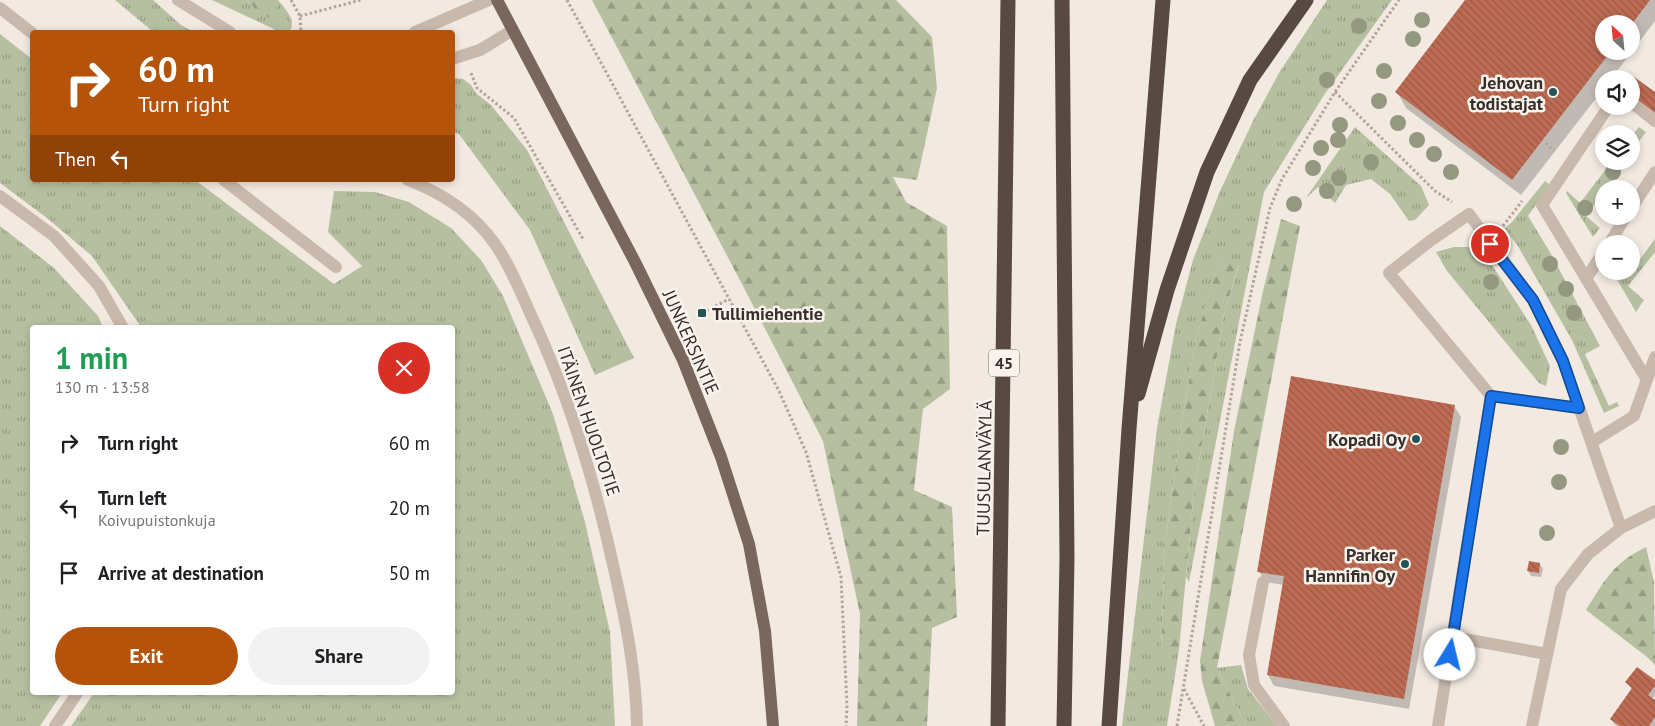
<!DOCTYPE html>
<html lang="en">
<head>
<meta charset="utf-8">
<style>
	:root { --surface:#fff; --page:#f2f2f2; --text:#202124; --muted:#757577; --accent:#b45309 }
	body { margin:0; font-family:"PT Sans",sans-serif; background:var(--page); color:var(--text); height:100vh; display:flex; flex-direction:column; font-size:19px; white-space:nowrap }
	* { box-sizing:border-box; margin:0 }
	p { font-size:16px; color:var(--muted) }
	.icon { flex:none; width:28px; height:28px; fill:none; stroke:currentColor; stroke-width:2; stroke-linecap:round; stroke-linejoin:round }
	.map { position:relative; flex:1; overflow:hidden }
	.panel { position:absolute; left:30px; top:325px; width:425px; height:370px; display:flex; flex-direction:column; background:var(--surface); border-radius:5px; box-shadow:0 2px 8px #0003 }
	.panel>* { flex:none }
	.hud { position:absolute; left:30px; top:30px; width:425px; height:152px; border-radius:5px; box-shadow:0 2px 8px #0003; background:#b45309; color:#fff; overflow:hidden }
	.needle { width:32px; rotate:334deg }
	.controls { position:absolute; left:1595px; top:15px; display:grid; gap:10px }
	.controls a { display:grid; place-items:center; width:45px; height:45px; border-radius:50%; background:var(--surface); box-shadow:0 2px 8px #0003; font-size:25px }
	.pin { position:absolute; display:grid; place-items:center; width:42px; height:42px; color:#fff; margin:-21px; border:2px solid #fff; border-radius:50%; box-shadow:0 1px 5px #0007 }
	.me { position:absolute; width:55px; margin:-28px; rotate:9deg; stroke-linejoin:round; filter:drop-shadow(0 0 4px #0008) }
	.turn { display:flex; align-items:center; gap:18px; height:105px; padding:0 25px; font-size:22px }
	.turn .icon { width:65px; height:65px; stroke-width:2.5 }
	.turn b { display:block; font-size:35px; line-height:42px }
	.then { display:flex; align-items:center; height:48px; padding:0 25px; background:#0003; gap:10px; font-size:19px }
	.round { display:grid; place-items:center; flex:none; width:52px; height:52px; border-radius:26px; background:var(--page) }
	.headline { display:flex; align-items:center; justify-content:space-between; height:85px; padding:0 25px }
	h1 { font-size:30px; font-weight:700; line-height:38px; color:#1e9e55 }
	.action { display:flex; gap:10px; margin-top:auto; padding:10px 25px }
	.action a { flex:1; height:58px; border-radius:30px; background:var(--accent); color:#fff; font-size:20px; font-weight:700; line-height:58px; text-align:center }
	.action a+a { background:var(--page); color:var(--text) }
	ul { padding:0; list-style:none }
	li { display:flex; align-items:center; gap:15px; height:65px; padding:0 25px }
	li div { flex:1 }
	li b { display:block; font-size:19px }
	li em { font-style:normal }
	.map>svg:first-child { display:block }
</style>
</head>
<body>
<div class="map">
<svg width="1655" height="726" viewBox="0 0 1655 726">
	<defs>
		<pattern id="grass-tufts" width="24" height="20" patternUnits="userSpaceOnUse" patternTransform="scale(1.25)"><rect width="24" height="20" fill="#b6c0a1"/><path d="M3 7l-1-3M5 7V3M7 7l1-3M15 17l-1-3M17 17v-4M19 17l1-3" fill="none" stroke="#959c83"/></pattern>
		<pattern id="forest-firs" width="22" height="20" patternUnits="userSpaceOnUse" patternTransform="scale(1.25)"><rect width="22" height="20" fill="#b6c0a1"/><path d="M5 1l3.5 6h-7zM16 11l3.5 6h-7z" fill="#959c83"/></pattern>
		<pattern id="building-back-hatch" width="6" height="6" patternUnits="userSpaceOnUse" patternTransform="scale(1.25)"><rect width="6" height="6" fill="#bd6b53"/><path d="M-1 5l2 2M0 0l6 6M5-1l2 2" fill="none" stroke="#9b5845"/></pattern>
	</defs>
	<rect width="100%" height="100%" fill="#f2e9e1"/>
	<!-- grass -->
	<path fill="url(#grass-tufts)" d="M115,0h38l28,25 13,7h-38l-5,-2z
		M212,0h35l12,13h19v-13c7,9 20,21 11,32h-9z
		M1327,0h65l-68,95 -60,97 -75,390 -3,-5 8,-86 30,-177 15,-49 -19,-5 -24,78 -16,96 -15,111 -4,102 18,3 -12,76h-45l35,-298 19,-104 17,-64 27,-69 33,-70 26,-48z
		M0,34l32,25v121h163l139,104 28,-18 -34,-34 6,-41 41,1 34,10 42,26 30,32 22,36 50,118 32,108 25,110 5,94h-544l23,-33 358,-1v-364l-311,-1 -49,-71 -45,-38 -47,-35z
		M452,78l11,1 8,6 5,8 15,12 36,45 107,208 -39,17 -65,-145 -71,-96 -6,-2z
		M1355,127l66,59 8,19 -14,15 -6,1 -19,-27 -19,-15 -25,6 -11,18 -17,-16 -12,11z
		M1639,127l7,5 -15,20v-15z
		M1612,161h13l-19,28h-2v2l-18,25 14,12 -7,9 -27,-44 1,-2 13,12z
		M1545,181l5,4 -22,31 23,38 49,92 -15,8 24,52 8,-4 2,4 -15,7 -32,-73 -53,-92 -14,-20 7,-6z
		M0,226l54,42 44,48 5,11 -71,1v364l30,1 -22,33h-40z
		M1655,239v13l-27,34 16,14 -8,12 -24,-41h13l4,3z
		M1454,247h19l19,18 39,60 19,41 -4,20 -7,-3 -92,-112 -11,-19z
		M1241,665l7,24 29,37h-31l-29,-58z"/>
	<!-- forest -->
	<path fill="url(#forest-firs)" d="M247,0h31v13l-8,5 -11,-5z
		M592,0h304l36,37 5,51 -20,92 -24,-3 13,25 41,24 3,163 -27,20 -9,81 38,17 5,110 -25,11 -5,98h-70l3,-112 -37,-173 -81,-157z
		M1281,219l19,7 -83,442 29,58h-31l-13,-45 -2,-20 34,-230 29,-140z
		M1220,259l19,5 -15,50 -30,177 -15,159 -18,-2 4,-103 15,-111 16,-96z
		M1646,547l8,35 1,83 -8,-8 -61,-47c19,-30 26,-46 60,-63z"/>
	<!-- shadow -->
	<path fill="#0003" fill-rule="evenodd" d="M1467,0h188v21l-44,58h-7v9l-83,107 -115,-87 -9,-16zM1604,24h27v27h-27z
		M1454,406l7,11 -52,292 -135,-23 -6,-11 16,-90 -19,-3 -6,-11z
		M1540,564l3,5 -2,8 -10,-1 -3,-5z
		M1627,682h28v13l-3,5 3,2v24h-38l-3,-2 -3,-5 21,-29z"/>
	<!-- building -->
	<path fill="url(#building-back-hatch)" d="M1465,0h185l-18,24h-28v27h7l-99,129 -117,-88z
		M1630,74l25,18v21l-24,-18v-16h-4z
		M1291,376l164,29 -51,294 -137,-24 17,-99 -27,-4z
		M1529,561l11,2 -1,10 -12,-2z
		M1637,667l18,13v6l-7,9 7,5v17l-6,9h-29l-10,-7 22,-31 -7,-6z"/>
	<g fill="none" stroke-linecap="round" stroke-linejoin="round">
		<!-- path -->
		<path stroke="#b5a497" stroke-width="3" stroke-dasharray="2.5 2.5" stroke-linecap="butt" d="M291,0l9,16 1,16
			M567,0l212,391 27,61 35,125 6,129 -1,20
			M300,16l61,-16
			M471,73l6,15 37,30 69,121
			M1335,92l100,99 17,11
			M1546,143l8,8
			M1503,226l19,-25
			M702,313l27,-14
			M1184,689l20,37
			M1177,726l63,-384 30,-134 12,-29 53,-87 64,-92"/>
		<!-- minor -->
		<path stroke="#c9b9ad" stroke-width="12" d="M178,0l52,32
			M0,8l32,25
			M415,32l74,-32
			M452,59l28,-9 33,-20
			M1631,102l24,19
			M1609,106l-67,99 105,175
			M224,180l112,87
			M408,180c34,13 66,34 87,64 15,21 25,47 36,71 38,81 64,167 83,254 12,53 22,102 23,157
			M0,196l54,40 45,50 24,42
			M1631,209l24,-37
			M1609,244l17,-28
			M1586,279l18,-28
			M1491,396l88,12
			M1592,442l42,-26 21,-59
			M1263,582l-14,73 5,30 30,41
			M1453,637l94,17
			M55,726l23,-34
			M1438,726l53,-330 -102,-123 41,-32 39,-27 64,86 30,61 58,167
			M1532,726l29,-137 27,-35 33,-26 34,-17"/>
		<!-- major -->
		<path stroke="#79665d" stroke-width="12" d="M497,0l138,262 48,98 38,97 28,87 16,87 8,95"/>
		<!-- highway -->
		<path stroke="#584943" stroke-width="15" d="M1062,0l5,558 -3,168
			M1138,394l29,-104 40,-118 43,-92 56,-80
			M998,726l10,-726
			M1109,726l20,-297 34,-429"/>
	</g>
	<!-- trees -->
	<g fill="#949880">
		<circle cx="1422" cy="20" r="8"/>
		<circle cx="1359" cy="26" r="8"/>
		<circle cx="1413" cy="39" r="8"/>
		<circle cx="1384" cy="71" r="8"/>
		<circle cx="1327" cy="80" r="8"/>
		<circle cx="1379" cy="101" r="8"/>
		<circle cx="1398" cy="123" r="8"/>
		<circle cx="1340" cy="125" r="8"/>
		<circle cx="1338" cy="140" r="8"/>
		<circle cx="1417" cy="140" r="8"/>
		<circle cx="1321" cy="148" r="8"/>
		<circle cx="1434" cy="154" r="8"/>
		<circle cx="1371" cy="162" r="8"/>
		<circle cx="1313" cy="168" r="8"/>
		<circle cx="1451" cy="172" r="8"/>
		<circle cx="1613" cy="172" r="8"/>
		<circle cx="1339" cy="178" r="8"/>
		<circle cx="1327" cy="191" r="8"/>
		<circle cx="1294" cy="204" r="8"/>
		<circle cx="1585" cy="208" r="8"/>
		<circle cx="1550" cy="264" r="8"/>
		<circle cx="1491" cy="282" r="8"/>
		<circle cx="1566" cy="289" r="8"/>
		<circle cx="1574" cy="313" r="8"/>
		<circle cx="1561" cy="447" r="8"/>
		<circle cx="1559" cy="482" r="8"/>
		<circle cx="1547" cy="533" r="8"/>
	</g>
	<g fill="none" stroke-linecap="round" stroke-linejoin="round">
		<!-- route casing -->
		<g stroke="#114b97" stroke-width="12">
			<path id="route" d="M1450,655l41,-259 88,12 -16,-47 -30,-61 -43,-56"/>
		</g>
		<!-- route -->
		<use href="#route" stroke="#1a73e8" stroke-width="9"/>
	</g>
	<!-- markers -->
	<g fill="#235457" stroke="#f9f3ed" stroke-width="2">
		<circle cx="1553" cy="92" r="5"/>
		<rect x="697" y="308" width="10" height="10" rx="2.5"/>
		<circle cx="1416" cy="439" r="5"/>
		<circle cx="1405" cy="564" r="5"/>
	</g>
	<g text-anchor="middle" dominant-baseline="central" stroke-width="5" stroke-linejoin="round" paint-order="stroke">
		<!-- shield labels -->
		<rect fill="#f9f3ed" stroke="#726a65" stroke-width="1" x="989" y="349.5" width="30" height="27" rx="4"/>
		<g font-size="16" font-weight="bold" fill="#382f2b">
			<text x="1004" y="363">45</text>
		</g>
		<!-- poi labels -->
		<g font-size="18" font-weight="bold" fill="#382f2b" stroke="#f9f3ed" text-anchor="end">
			<text x="1543" y="82">Jehovan<tspan x="1543" dy="21">todistajat</tspan></text>
			<text x="712" y="313" text-anchor="start">Tullimiehentie</text>
			<text x="1406" y="439">Kopadi Oy</text>
			<text x="1395" y="554">Parker<tspan x="1395" dy="21">Hannifin Oy</tspan></text>
		</g>
		<!-- street labels -->
		<g font-size="18" fill="#382f2b" stroke="#f9f3ed">
			<text transform="translate(691 342) rotate(66)">JUNKERSINTIE</text>
			<text transform="translate(589 421) rotate(71)">ITÄINEN HUOLTOTIE</text>
			<text transform="translate(984 468) rotate(-89)">TUUSULANVÄYLÄ</text>
		</g>
	</g>
</svg>
<div class="controls">
<a><svg class="needle" viewBox="-14 -14 28 28"><path d="M0-13l5 13h-10z" fill="#e53935"/><path d="M0 13l5-13h-10z" fill="#757577"/></svg></a>
<a><svg class="icon" aria-label="sound" viewBox="0 0 24 24"><path d="M4 9h4l5-4v14l-5-4H4zM17 9q2 3 0 6"/></svg></a>
<a><svg class="icon" aria-label="layers" viewBox="0 0 24 24"><path d="M12 4l9 5-9 5-9-5zM3 14l9 5 9-5"/></svg></a>
<a>+</a>
<a>−</a>
</div>
<div class="pin" style="left:1490px;top:244px;background:#d93025"><svg class="icon" aria-label="arrive" viewBox="0 0 24 24"><path d="M6 21V4h12l-3 4 3 4H6"/></svg></div>
<svg class="me" style="left:1450px;top:655px" viewBox="-20 -20 40 40"><circle r="19" fill="#fff"/><path d="M0-13L10 11 0 6-10 11z" fill="#1a73e8"/></svg>
<div class="hud">
<div class="turn"><svg class="icon" aria-label="right" viewBox="0 0 24 24"><path d="M7 20v-9h11M14 6l5 5-5 5"/></svg><div><b>60 m</b>Turn right</div></div>
<div class="then">Then<svg class="icon" aria-label="left" viewBox="0 0 24 24"><path d="M17 20v-9H6M10 6l-5 5 5 5"/></svg></div>
</div>
<section class="panel">
<div class="headline"><div><h1>1 min</h1><p>130 m · 13:58</p></div><a class="round" style="background:#d93025;color:#fff"><svg class="icon" aria-label="close" viewBox="0 0 24 24"><path d="M6 6l12 12M18 6L6 18"/></svg></a></div>
<ul>
<li><svg class="icon" aria-label="right" viewBox="0 0 24 24"><path d="M7 20v-9h11M14 6l5 5-5 5"/></svg><div><b>Turn right</b></div><em>60 m</em></li>
<li><svg class="icon" aria-label="left" viewBox="0 0 24 24"><path d="M17 20v-9H6M10 6l-5 5 5 5"/></svg><div><b>Turn left</b><p>Koivupuistonkuja</p></div><em>20 m</em></li>
<li><svg class="icon" aria-label="arrive" viewBox="0 0 24 24"><path d="M6 21V4h12l-3 4 3 4H6"/></svg><div><b>Arrive at destination</b></div><em>50 m</em></li>
</ul>
<div class="action"><a>Exit</a><a>Share</a></div>
</section>
</div>
</body>
</html>
